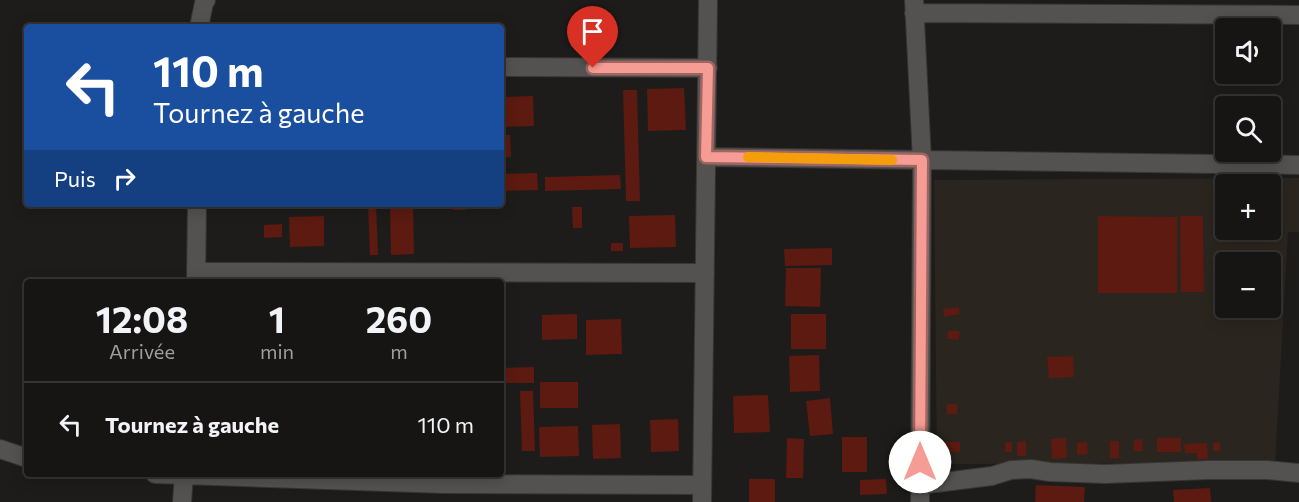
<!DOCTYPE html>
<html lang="fr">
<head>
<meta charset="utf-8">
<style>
	:root { --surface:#161514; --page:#232222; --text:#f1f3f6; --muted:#9e9fa0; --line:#353434 }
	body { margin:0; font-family:Commissioner,sans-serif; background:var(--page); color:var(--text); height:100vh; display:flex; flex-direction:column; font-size:22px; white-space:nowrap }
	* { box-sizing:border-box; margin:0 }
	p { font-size:20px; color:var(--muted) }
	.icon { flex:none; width:33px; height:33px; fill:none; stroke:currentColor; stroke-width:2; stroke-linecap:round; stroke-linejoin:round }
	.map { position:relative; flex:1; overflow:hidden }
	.side { position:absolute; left:24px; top:279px; width:480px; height:198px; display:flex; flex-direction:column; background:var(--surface); border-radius:6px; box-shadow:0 3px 15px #0003,0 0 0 2px var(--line) }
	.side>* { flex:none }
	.banner { position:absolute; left:24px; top:24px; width:480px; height:183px; border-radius:6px; box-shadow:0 3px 15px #0003,0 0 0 2px var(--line); background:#1a4fa0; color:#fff; overflow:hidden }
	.fabs { position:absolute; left:1215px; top:18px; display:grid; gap:12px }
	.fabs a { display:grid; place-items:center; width:66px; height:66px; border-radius:6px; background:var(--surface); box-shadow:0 3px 15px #0003,0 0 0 2px var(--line); font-size:30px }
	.pin { position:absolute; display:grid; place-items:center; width:51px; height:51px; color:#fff; margin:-62px -26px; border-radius:50% 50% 50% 0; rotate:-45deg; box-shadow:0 0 6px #0007 }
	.pin .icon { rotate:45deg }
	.me { position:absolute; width:66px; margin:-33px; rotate:0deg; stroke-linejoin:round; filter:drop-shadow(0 0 4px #0008) }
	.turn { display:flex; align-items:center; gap:21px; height:126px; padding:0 30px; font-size:27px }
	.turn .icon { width:78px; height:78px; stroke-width:2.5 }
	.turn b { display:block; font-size:42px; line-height:51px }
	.then { display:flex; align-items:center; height:57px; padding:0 30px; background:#0003; gap:12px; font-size:22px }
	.eta { display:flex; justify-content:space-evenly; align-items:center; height:102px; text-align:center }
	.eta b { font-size:36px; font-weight:700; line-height:42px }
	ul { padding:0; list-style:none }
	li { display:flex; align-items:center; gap:18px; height:84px; padding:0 30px; border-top:2px solid var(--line) }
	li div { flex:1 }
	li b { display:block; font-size:22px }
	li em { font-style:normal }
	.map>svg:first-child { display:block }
</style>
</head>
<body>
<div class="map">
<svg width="1299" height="502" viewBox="0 0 1299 502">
	<rect width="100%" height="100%" fill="#1d1c1a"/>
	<!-- built -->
	<path fill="#2b251f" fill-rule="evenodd" d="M1299,178v54h-11l-13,231 -338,1 -3,-284zM1226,184h44v46h-44zM1226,262h44v46h-44z"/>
	<!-- building -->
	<path fill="#5c1a10" d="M684,88l2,42 -38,1 -1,-42z
		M623,90h14l3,111h-14z
		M533,96l1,30 -33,1v-30z
		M501,135h9l1,22 -10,1z
		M537,173l1,17 -37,1v-17z
		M620,175l1,14 -76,2v-14z
		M368,204h8l2,51h-8z
		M390,204h23l1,50 -23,1z
		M453,204h12v6h-12z
		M572,207h10v21h-9z
		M675,215l1,32 -46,1 -1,-32z
		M324,216v30l-34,1 -1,-30z
		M1098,216l79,1v76h-79z
		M1180,216h23l1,76h-23z
		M282,224v13l-18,1v-13z
		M611,243h12v8h-12z
		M832,248v17l-47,1 -1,-17z
		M786,268h35l-1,39 -35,-1z
		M959,307l1,7 -16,3 -1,-8z
		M577,314v25l-35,1v-25z
		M791,314h35v35h-35z
		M621,319l1,35 -36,1v-35z
		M948,331h12l-1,9 -12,-1z
		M819,355l1,36 -30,1 -1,-36z
		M1073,356l1,21 -25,1 -2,-21z
		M534,367v16h-33v-15z
		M540,382h38v26h-38z
		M520,391h13l2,60h-13z
		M768,395l2,37 -36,1 -1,-37z
		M830,398l3,36 -23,2 -4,-35z
		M947,404h10v10h-10z
		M678,419l1,32 -28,1 -1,-32z
		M620,424l1,34 -28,1 -1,-34z
		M578,426l1,30 -39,1 -1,-30z
		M842,437h25v35h-25z
		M787,438l17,1 -1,39h-17z
		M1066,438l1,20 -15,1 -1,-20z
		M1157,438h24v14h-24z
		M1142,439l1,12h-9v-11z
		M1026,441v15h-9v-14z
		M1110,441h9v17h-9z
		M940,442h20v10h-20z
		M1005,442h7v10h-7z
		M1087,442l1,12 -11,1v-12z
		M1220,442v9h-7v-8z
		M1207,443l1,16h-11v-6h-12l-1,-9z
		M749,479h26v23h-26z
		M886,479l1,15 -27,1v-15z
		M1036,485l49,2 -1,15h-49z
		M1210,488l1,14h-37l-1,-12z"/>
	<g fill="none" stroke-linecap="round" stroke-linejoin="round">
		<!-- street casing -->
		<g stroke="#373634" stroke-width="20">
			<path id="street" d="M914,0l8,160 -2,342
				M914,13l385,2
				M199,27l5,-24 2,-3
				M501,67l207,1
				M706,157l593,8
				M196,272l509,1
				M196,282l1,-78
				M0,449l27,9
				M155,474l289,10 258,1
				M920,485l72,-9 19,-6 20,-1 19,3 55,2 103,-4h59l32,3
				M182,502l2,-28
				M702,502l6,-502"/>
		</g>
		<!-- street -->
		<use href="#street" stroke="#545250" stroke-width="18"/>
	</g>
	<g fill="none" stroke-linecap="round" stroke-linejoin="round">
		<!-- route casing -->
		<g stroke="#9f6560" stroke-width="15">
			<path id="route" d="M593,68h115l-2,89 216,3 -2,302"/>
		</g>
		<!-- route -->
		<use href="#route" stroke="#f59c94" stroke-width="10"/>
		<!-- slow -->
		<path stroke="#f59e0b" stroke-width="10" d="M748,157l144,3"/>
	</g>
</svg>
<div class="fabs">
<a><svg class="icon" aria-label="sound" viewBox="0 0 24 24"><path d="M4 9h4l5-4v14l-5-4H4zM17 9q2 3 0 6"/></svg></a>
<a><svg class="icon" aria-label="search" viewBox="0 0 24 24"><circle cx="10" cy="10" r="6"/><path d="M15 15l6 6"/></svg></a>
<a>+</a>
<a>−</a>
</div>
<div class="pin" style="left:593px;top:68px;background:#d93025"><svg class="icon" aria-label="arrive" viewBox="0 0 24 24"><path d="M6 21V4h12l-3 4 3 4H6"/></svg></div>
<svg class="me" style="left:920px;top:462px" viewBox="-20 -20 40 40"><circle r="19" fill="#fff"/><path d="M0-13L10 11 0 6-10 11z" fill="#f59c94"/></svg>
<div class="banner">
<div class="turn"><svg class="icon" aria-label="left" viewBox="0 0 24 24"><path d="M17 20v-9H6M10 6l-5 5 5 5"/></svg><div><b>110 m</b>Tournez à gauche</div></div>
<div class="then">Puis<svg class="icon" aria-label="right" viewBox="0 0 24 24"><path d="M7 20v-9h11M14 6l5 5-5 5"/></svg></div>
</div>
<section class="side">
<div class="eta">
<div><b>12:08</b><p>Arrivée</p></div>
<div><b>1</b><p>min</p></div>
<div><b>260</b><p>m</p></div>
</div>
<ul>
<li><svg class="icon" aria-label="left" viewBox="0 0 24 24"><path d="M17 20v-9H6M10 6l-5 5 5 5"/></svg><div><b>Tournez à gauche</b></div><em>110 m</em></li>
</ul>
</section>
</div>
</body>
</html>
